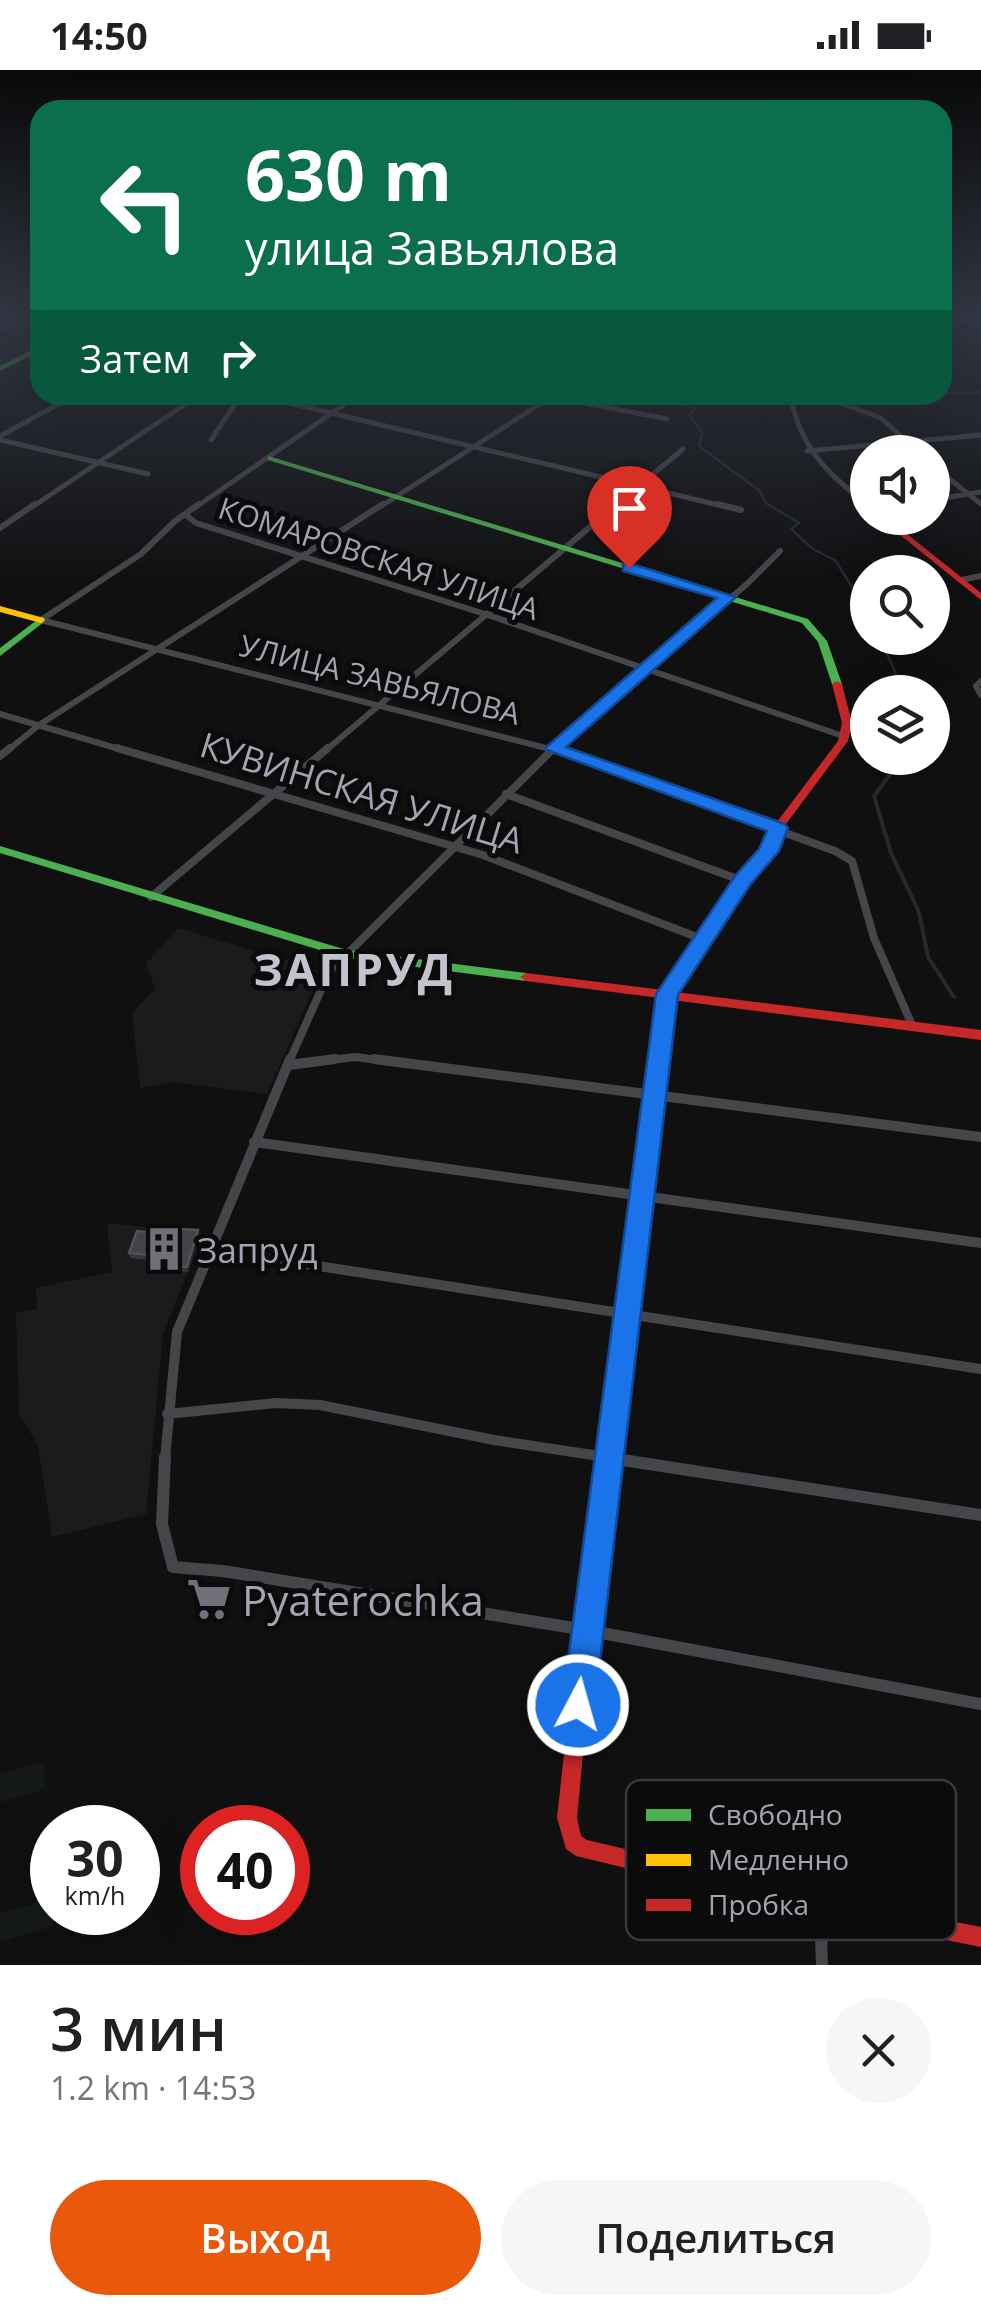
<!DOCTYPE html>
<html lang="ru">
<head>
<meta charset="utf-8">
<style>
	:root { --surface:#fff; --page:#f6f6f6; --text:#202124; --muted:#757577; --accent:#ea580c }
	body { margin:0; font-family:"Open Sans",sans-serif; background:var(--page); color:var(--text); height:100vh; display:flex; flex-direction:column; font-size:38px; white-space:nowrap }
	* { box-sizing:border-box; margin:0 }
	p { font-size:32px; color:var(--muted) }
	.icon { flex:none; width:55px; height:55px; fill:none; stroke:currentColor; stroke-width:2; stroke-linecap:round; stroke-linejoin:round }
	.map { position:relative; height:1895px; overflow:hidden }
	.sheet { display:flex; flex-direction:column; background:var(--surface); flex:1 }
	.sheet>* { flex:none }
	.banner { position:absolute; left:30px; top:30px; width:922px; height:305px; border-radius:30px; box-shadow:0 10px 40px #0002; background:#0b6e4f; color:#fff; overflow:hidden }
	.buttons { position:absolute; left:850px; top:365px; display:grid; gap:20px }
	.buttons a { display:grid; place-items:center; width:100px; height:100px; border-radius:50%; background:var(--surface); box-shadow:0 10px 40px #0002; font-size:50px }
	.speed { position:absolute; left:30px; top:1735px; display:flex; gap:20px; font-size:50px; font-weight:700; text-align:center }
	.speed>* { display:grid; place-content:center; width:130px; height:130px; border-radius:50%; background:var(--surface); box-shadow:0 10px 40px #0002; line-height:1 }
	.speed small { font-size:25px; font-weight:400 }
	.speed .limit { border:15px solid #d22; background:#fff; color:#111 }
	.pin { position:absolute; display:grid; place-items:center; width:85px; height:85px; color:#fff; margin:-102px -42px; border-radius:50% 50% 50% 0; rotate:-45deg; box-shadow:0 0 10px #0007 }
	.pin .icon { rotate:45deg }
	.me { position:absolute; width:110px; margin:-55px; rotate:6deg; stroke-linejoin:round; filter:drop-shadow(0 0 8px #0008) }
	.turn { display:flex; align-items:center; gap:35px; height:210px; padding:0 50px; font-size:45px }
	.turn .icon { width:130px; height:130px; stroke-width:2.5 }
	.turn b { display:block; font-size:70px; line-height:85px }
	.then { display:flex; align-items:center; height:95px; padding:0 50px; background:#0003; gap:20px; font-size:38px }
	.round { display:grid; place-items:center; flex:none; width:105px; height:105px; border-radius:52px; background:var(--page) }
	.overview { display:flex; align-items:center; justify-content:space-between; height:170px; padding:0 50px }
	h1 { font-size:60px; font-weight:600; line-height:75px }
	.action { display:flex; gap:20px; margin-top:auto; padding:20px 50px }
	.action a { flex:1; height:115px; border-radius:60px; background:var(--accent); color:#fff; font-size:40px; font-weight:600; line-height:115px; text-align:center }
	.action a+a { background:var(--page); color:var(--text) }
	.status { display:flex; justify-content:space-between; align-items:center; height:70px; padding:0 50px; background:var(--surface); direction:ltr }
	.status svg { height:28px; fill:currentColor }
	.map>svg:first-child { display:block }
</style>
</head>
<body>
<div class="status"><b>14:50</b><svg viewBox="0 0 49 12"><path d="M0 12V9h3v3zM5 12V6h3v6zM10 12V3h3v9zM15 12V0h3v12zM26 1h20v11H26zM47 4h2v5h-2z"/></svg></div>
<div class="map">
<svg width="981" height="1895" viewBox="0 0 981 1895">
	<rect width="100%" height="100%" fill="#101011"/>
	<!-- built -->
	<path fill="#1b1b1d" d="M178,858l143,43 -54,123 -95,-12 -32,6 -8,-75 23,-24 -9,-25z
		M107,1153l97,10 -41,101 -17,180 -94,23 -14,-91 -19,-33 -3,-100 21,-4 -1,-21 76,-16z"/>
	<!-- green -->
	<path fill="#161a17" d="M44,1692l1,27 -45,13v-28z
		M52,1828l2,28 -54,16v-29z"/>
	<g fill="none" stroke-linecap="round" stroke-linejoin="round">
		<!-- stream-far1 -->
		<path stroke="#252930" stroke-width="2.5" d="M942,323l39,-1
			M693,325v7l-12,3 14,3 -6,7 13,17 -3,14 61,45 6,12 33,20 -8,6 22,20 22,11 33,52
			M880,568l24,54"/>
		<!-- stream -->
		<path stroke="#252930" stroke-width="4" d="M902,688l-28,38 17,57 28,59 9,45 26,40"/>
		<!-- street-far4 -->
		<path stroke="#454649" stroke-width="5" d="M942,249l39,4
			M0,259l26,-15
			M942,285l6,1
			M790,325c10,52 37,79 78,110
			M819,325l62,23 37,34
			M549,326l118,23
			M272,329l455,108
			M0,366l75,-41
			M0,370l148,34
			M211,370l30,-45
			M807,381l174,-16
			M932,395l49,39
			M932,430l49,-8
			M32,437l167,-112
			M196,437l162,-112
			M380,437l174,-112
			M614,437l69,-58"/>
		<!-- street-far3 -->
		<path stroke="#454649" stroke-width="6" d="M717,434l24,6
			M186,445l10,8 289,91 358,122
			M0,458l35,-24
			M961,510l20,-4
			M41,550l517,131
			M41,550l100,-66 34,-33 24,-17
			M981,611l-5,5 5,9
			M0,644l126,37
			M7,681l32,-26 344,-221
			M325,681l292,-247
			M551,681l196,-167 33,-33"/>
		<!-- street-far2 -->
		<path stroke="#454649" stroke-width="8" d="M117,678l366,107 219,84
			M550,678l285,103 17,10 22,77 38,87
			M0,686l10,-8
			M506,724l237,87
			M151,827l177,-149
			M289,992l40,-90 225,-224
			M314,992l41,-5 39,5"/>
		<!-- street-far1 -->
		<path stroke="#454649" stroke-width="10" d="M374,989l607,78
			M289,995l46,-6
			M254,1072l727,101
			M209,1179l772,120
			M167,1344l109,-11 44,2 174,35 125,19
			M165,1389l12,-127 113,-273"/>
		<!-- street -->
		<path stroke="#454649" stroke-width="12" d="M165,1387l-3,67 11,43 50,4 363,59 395,74
			M603,1387l378,58
			M820,1838l2,57"/>
		<!-- fast -->
		<path fill="#4caf50" fill-rule="evenodd" d="M40,276v5l-40,20v-5z
			M268,386l540,163 19,22 15,43 -5,3 -5,-3 -14,-42 -16,-19 -534,-163z
			M41,547l3,1v4l-44,34v-8z
			M0,776l347,104 179,23 6,4 -6,4 -180,-23 -346,-105z"/>
		<!-- slow -->
		<path fill="#ffc107" fill-rule="evenodd" d="M0,536l44,12 1,2 -4,3 -41,-11z
			M635,1167l5,2 2,4 -54,456 -2,7 -7,2 -7,-2 -2,-7 58,-456 2,-4z"/>
		<!-- jam -->
		<path fill="#c62828" fill-rule="evenodd" d="M879,448h8l94,75v7z
			M837,611l5,3 10,39 -4,18 -65,87 -9,23 -27,33 -72,108 306,38v10l-309,-40 -30,243 -2,4 -5,2 -5,-2 -2,-4 32,-245 -134,-17 -6,-4 6,-4 137,17 76,-112 24,-28 11,-24 64,-85 4,-18 -10,-39z
			M579,1620l7,2 2,7 -11,119 4,18 6,4 233,55 161,32v20l-161,-32 -244,-59 -10,-7 -9,-31 13,-119 2,-7z"/>
	</g>
	<!-- wall -->
	<path fill="#36363a" d="M198,1160l2,5 -12,37 -20,-2v-8l-38,-4 -1,-5 48,-18z"/>
	<!-- shaded-wall -->
	<path fill="#222224" d="M198,1160l2,5 -12,37 -1,-5z"/>
	<!-- building -->
	<path fill="#424247" stroke="#515157" stroke-width="2.5" d="M179,1159l19,1 -11,37 -20,-2 2,-8 -40,-4 8,-22 40,4z"/>
	<!-- sky -->
	<linearGradient id="sky" x2="0" y2="1"><stop stop-color="#090909"/><stop offset="0.48" stop-color="#313743"/><stop offset="1" stop-color="#313743" stop-opacity="0"/></linearGradient>
	<rect width="981" height="510" fill="url(#sky)"/>
	<!-- route -->
	<path fill="#1a73e8" stroke="#114b97" stroke-width="2.5" d="M629,493l107,34 -170,150 219,77 3,4 -9,23 -29,34 -72,110 -83,710 -4,12 -13,5 -12,-5 -4,-12 94,-711 79,-118 24,-27 8,-18 -223,-82 173,-151 -94,-27v-7z"/>
	<!-- icons -->
	<defs>
		<g id="building-bare" transform="scale(3.45)"><path d="M-4-6H4V6H1V3H-1V6H-4ZM-2.5-4.3h1.7v1.8h-1.7ZM.8-4.3h1.7v1.8H.8ZM-2.5-1h1.7V.8h-1.7ZM.8-1h1.7V.8H.8Z" fill="#6f7079" stroke="#0b0b0c" stroke-width="2.5" paint-order="stroke"/></g>
		<g id="supermarket-bare" transform="scale(3.45)"><path d="M-6-5.5h2.5l.6 2H6L4.5 2H-2.5L-4.4-4H-6ZM-1.5 3.2a1.3 1.3 0 1 0 .1 0ZM3 3.2a1.3 1.3 0 1 0 .1 0Z" fill="#6f7079" stroke="#0b0b0c" stroke-width="2.5" paint-order="stroke"/></g>
	</defs>
	<g fill-rule="evenodd">
		<use href="#building-bare" x="164" y="1179"/>
		<use href="#supermarket-bare" x="209" y="1529"/>
	</g>
	<g text-anchor="middle" dominant-baseline="central" stroke-width="10" stroke-linejoin="round" paint-order="stroke">
		<!-- far-street labels -->
		<g font-size="30" fill="#a2a4b1" stroke="#0b0b0c">
			<text transform="translate(379 488) rotate(18)">КОМАРОВСКАЯ УЛИЦА</text>
			<text transform="translate(380 609) rotate(14)">УЛИЦА ЗАВЬЯЛОВА</text>
		</g>
		<!-- street labels -->
		<g font-size="35" fill="#a2a4b1" stroke="#0b0b0c">
			<text transform="translate(362 722) rotate(17)">КУВИНСКАЯ УЛИЦА</text>
		</g>
		<!-- poi labels -->
		<g font-size="35" fill="#a2a4b1" stroke="#0b0b0c" text-anchor="start">
			<text x="197" y="1179">Запруд</text>
		</g>
		<!-- near-poi labels -->
		<g font-size="42" fill="#a2a4b1" stroke="#0b0b0c" text-anchor="start">
			<text x="242" y="1529">Pyaterochka</text>
		</g>
		<!-- district labels -->
		<g font-size="45" font-weight="bold" letter-spacing="2.5" fill="#c3c3cd" stroke="#0b0b0c">
			<text x="354" y="898">ЗАПРУД</text>
		</g>
	</g>
	<!-- legend -->
	<rect x="626" y="1710" width="330" height="160" rx="15" fill="#0b0b0c" stroke="#38393e" stroke-width="2.5"/>
	<rect x="646" y="1739" width="45" height="12" fill="#4caf50"/>
	<rect x="646" y="1784" width="45" height="12" fill="#ffc107"/>
	<rect x="646" y="1829" width="45" height="12" fill="#c62828"/>
	<g font-size="28" fill="#a2a4b1">
		<text x="708" y="1755">Свободно</text>
		<text x="708" y="1800">Медленно</text>
		<text x="708" y="1845">Пробка</text>
	</g>
</svg>
<div class="buttons">
<a><svg class="icon" aria-label="sound" viewBox="0 0 24 24"><path d="M4 9h4l5-4v14l-5-4H4zM17 9q2 3 0 6"/></svg></a>
<a><svg class="icon" aria-label="search" viewBox="0 0 24 24"><circle cx="10" cy="10" r="6"/><path d="M15 15l6 6"/></svg></a>
<a><svg class="icon" aria-label="layers" viewBox="0 0 24 24"><path d="M12 4l9 5-9 5-9-5zM3 14l9 5 9-5"/></svg></a>
</div>
<div class="speed"><div>30<small>km/h</small></div><div class="limit">40</div></div>
<div class="pin" style="left:629px;top:498px;background:#d93025"><svg class="icon" aria-label="arrive" viewBox="0 0 24 24"><path d="M6 21V4h12l-3 4 3 4H6"/></svg></div>
<svg class="me" style="left:578px;top:1635px" viewBox="-20 -20 40 40"><circle r="17" fill="#1a73e8" stroke="#fff" stroke-width="3"/><path d="M0-11L8 9 0 5-8 9z" fill="#fff"/></svg>
<div class="banner">
<div class="turn"><svg class="icon" aria-label="left" viewBox="0 0 24 24"><path d="M17 20v-9H6M10 6l-5 5 5 5"/></svg><div><b>630 m</b>улица Завьялова</div></div>
<div class="then">Затем<svg class="icon" aria-label="right" viewBox="0 0 24 24"><path d="M7 20v-9h11M14 6l5 5-5 5"/></svg></div>
</div>
</div>
<section class="sheet">
<div class="overview"><div><h1>3 мин</h1><p>1.2 km · 14:53</p></div><a class="round"><svg class="icon" aria-label="close" viewBox="0 0 24 24"><path d="M6 6l12 12M18 6L6 18"/></svg></a></div>
<div class="action"><a>Выход</a><a>Поделиться</a></div>
</section>
</body>
</html>
